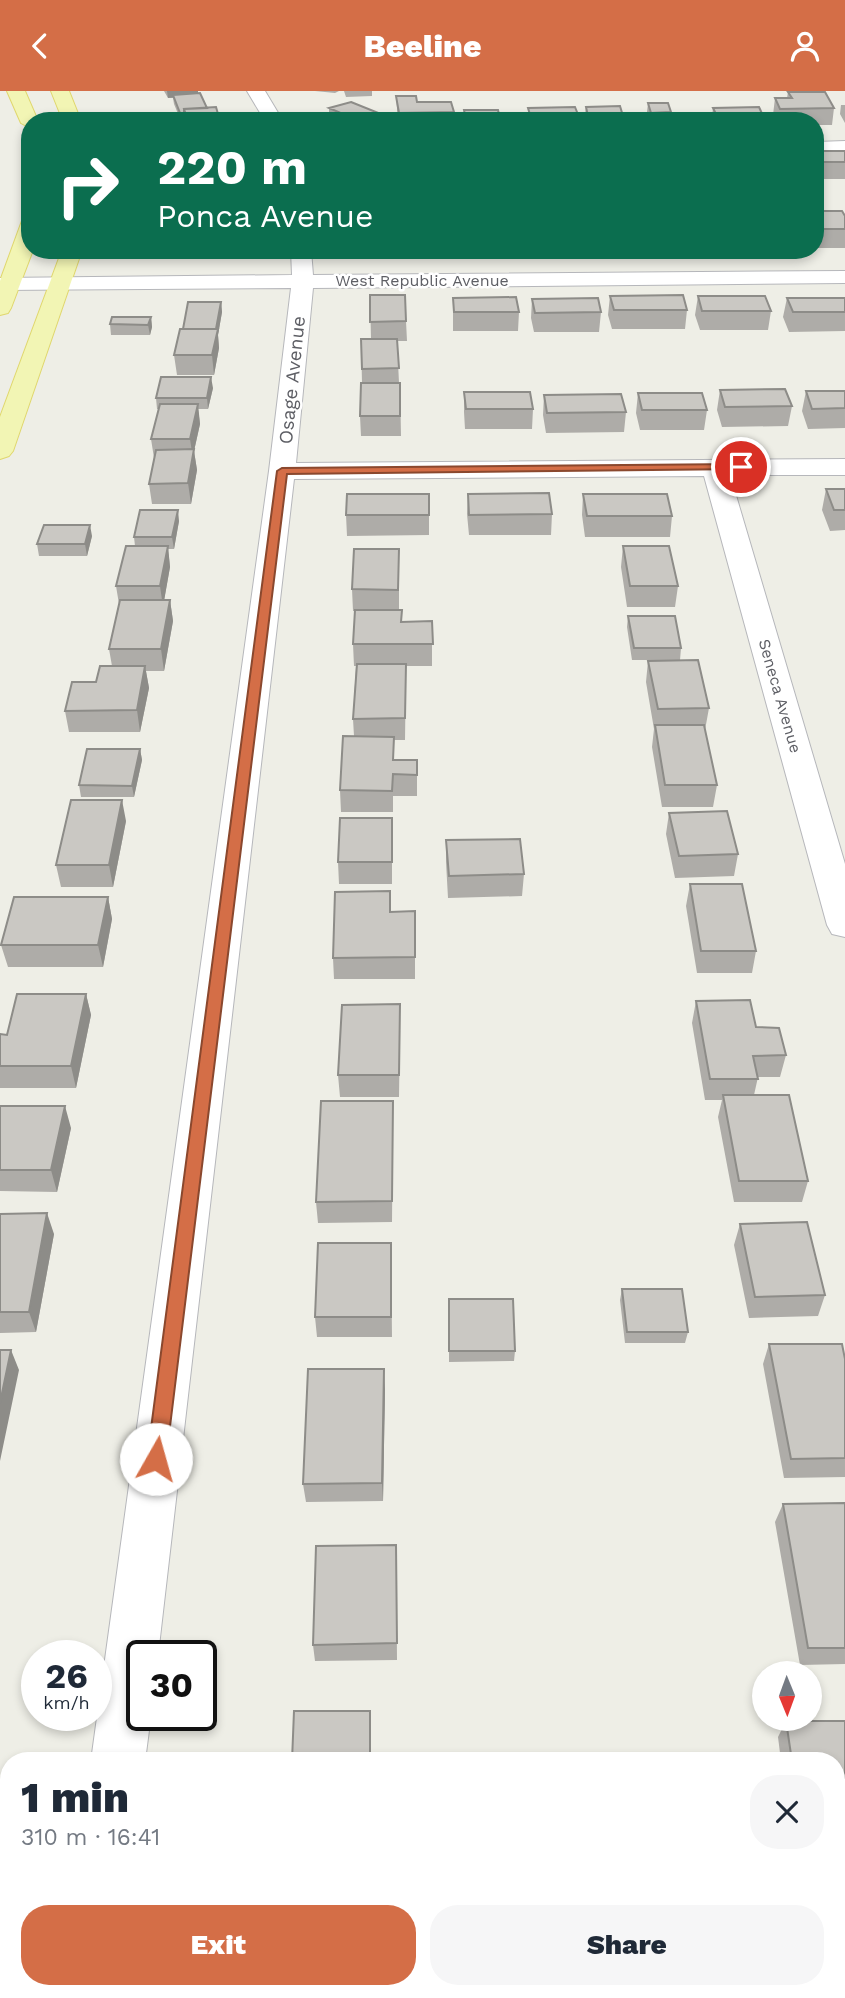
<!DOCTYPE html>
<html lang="en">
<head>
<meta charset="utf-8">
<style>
	:root { --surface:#fff; --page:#f6f6f7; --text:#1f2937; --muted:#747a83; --accent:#d46e47 }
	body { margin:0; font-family:"Work Sans",sans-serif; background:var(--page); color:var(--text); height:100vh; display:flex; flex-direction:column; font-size:26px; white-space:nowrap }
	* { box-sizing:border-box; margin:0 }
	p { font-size:23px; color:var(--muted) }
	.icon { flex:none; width:38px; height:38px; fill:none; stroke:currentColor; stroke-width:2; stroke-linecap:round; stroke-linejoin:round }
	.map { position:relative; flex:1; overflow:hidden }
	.sheet { position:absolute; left:0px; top:1661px; width:845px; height:247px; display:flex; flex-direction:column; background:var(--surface); border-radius:28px 28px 0 0; box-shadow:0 4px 10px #0003 }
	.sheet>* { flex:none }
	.guide { position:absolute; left:21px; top:21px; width:803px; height:147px; border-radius:28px; box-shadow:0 4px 10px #0003; background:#0b6e4f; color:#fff; overflow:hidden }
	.needle { width:46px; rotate:179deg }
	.fabs { position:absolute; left:752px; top:1570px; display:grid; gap:14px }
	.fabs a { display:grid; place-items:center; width:70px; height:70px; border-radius:50%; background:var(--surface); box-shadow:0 4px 10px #0003; font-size:35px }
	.speed { position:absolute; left:21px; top:1549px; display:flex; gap:14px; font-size:35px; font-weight:700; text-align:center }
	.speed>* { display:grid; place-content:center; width:91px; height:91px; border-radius:50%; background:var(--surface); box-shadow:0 4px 10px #0003; line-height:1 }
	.speed small { font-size:18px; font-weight:400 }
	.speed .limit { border:4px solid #111; border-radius:10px; background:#fff; color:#111 }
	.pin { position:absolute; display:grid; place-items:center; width:60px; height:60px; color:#fff; margin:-30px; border:4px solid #fff; border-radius:50%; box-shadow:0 2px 7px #0007 }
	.me { position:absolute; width:77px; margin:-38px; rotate:7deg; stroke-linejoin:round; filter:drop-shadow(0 0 5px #0008) }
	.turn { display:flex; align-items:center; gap:24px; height:147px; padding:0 21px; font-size:32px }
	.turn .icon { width:91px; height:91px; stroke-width:2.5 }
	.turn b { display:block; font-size:49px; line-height:60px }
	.round { display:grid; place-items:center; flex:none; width:74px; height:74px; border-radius:28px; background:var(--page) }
	.overview { display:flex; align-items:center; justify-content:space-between; height:119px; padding:0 21px }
	h1 { font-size:42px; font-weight:800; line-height:52px }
	.action { display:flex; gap:14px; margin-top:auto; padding:14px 21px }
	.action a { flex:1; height:80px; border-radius:28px; background:var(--accent); color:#fff; font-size:28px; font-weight:800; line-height:80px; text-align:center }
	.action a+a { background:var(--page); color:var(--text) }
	header { display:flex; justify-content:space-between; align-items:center; height:91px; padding:0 21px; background:var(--accent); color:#fff; font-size:32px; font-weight:800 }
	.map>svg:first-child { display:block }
</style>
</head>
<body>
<header><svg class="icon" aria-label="back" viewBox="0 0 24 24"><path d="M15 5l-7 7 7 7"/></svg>Beeline<svg class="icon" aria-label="person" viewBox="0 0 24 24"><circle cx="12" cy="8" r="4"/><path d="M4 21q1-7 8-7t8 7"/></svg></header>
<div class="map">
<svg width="845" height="1907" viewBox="0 0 845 1907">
	<rect width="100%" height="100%" fill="#eeeee6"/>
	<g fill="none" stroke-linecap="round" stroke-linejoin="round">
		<!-- minor casing -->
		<g stroke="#b6b7bb" stroke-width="2">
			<path id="minor" d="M247,0h18l18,30h-18z
				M845,50v12l-29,-1v-10z
				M291,159h20l2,25 532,-4v12l-532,5 -17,175 549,-4v16h-115l115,389v73l-13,-3 -5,-9 -123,-449 -410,3 -136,1176h-16v60h9l-6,46h-54l178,-1290 22,-183 -291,2v-12l292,-3z
				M59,1899h60l-1,8h-60z"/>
		</g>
		<!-- major casing -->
		<g stroke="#e0d76d" stroke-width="2">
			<path id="major" d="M7,0h18l13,30h-8v7l-9,-5z
				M51,0h18l12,30h-18z
				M30,125v34h3l-22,58 -3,5 -8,2v-34l23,-63z
				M62,159h20l-69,201 -4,5 -9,3v-42z"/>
		</g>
		<!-- minor -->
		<use href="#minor" fill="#fff" fill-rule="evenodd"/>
		<!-- major -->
		<use href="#major" fill="#f2f5b4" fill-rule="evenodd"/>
	</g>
	<!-- wall -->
	<path fill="#aeaca8" d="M164,0h34v2l9,15 13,13h-39l-7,-17 -1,-6h-5z
		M315,0h24l-4,2z
		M344,0h28v5l-26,1z
		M788,1l46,16 -2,17h-16v-4h-40l-3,-6 2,-17h12z
		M396,5l58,16v9h-56z
		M648,12l23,9 -1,9h-20l-3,-9z
		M841,14h4v18l-5,-9z
		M586,16l37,9 -1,5h-35l-2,-6z
		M329,17l57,13h-47l-10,-4z
		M528,17l51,9v4h-50z
		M713,17l51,10v3h-50l-2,-4z
		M464,19h34l2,11h-35z
		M816,60h29v28h-29z
		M816,120l29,5v32h-29z
		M370,204l36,26 1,20h-10l2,42h1l1,53h-40l-1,-20 2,-33 -1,-44h10z
		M610,205l77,14 -2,19h-73l-4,-14z
		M698,205l73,15 -3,19h-68l-5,-15z
		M453,207l66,14 -1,19h-65z
		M787,207h58v33l-56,1 -6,-15z
		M532,208l69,13 -2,20h-65l-3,-14z
		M221,211l1,10 -4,23 1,13 -5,27h-37l-3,-20 9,-26z
		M151,226l1,10 -2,8h-39l-1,-11z
		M213,297l-5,21h-10l2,15 -6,27 3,19 -6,34h-39l-3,-20 5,-26 -3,-19 8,-30h-2l-1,-11z
		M720,299l72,16 -4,20 -66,1 -5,-17z
		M806,300h39v37l-37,1 -6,-18z
		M464,301l69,17 -1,20h-67l-1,-17z
		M638,302l69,17 -3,20h-64l-4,-17z
		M544,304l82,17 -2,20 -78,1 -3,-18z
		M826,398h19v41l-15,1 -8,-21z
		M468,403l84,20 -1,21h-82l-2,-21z
		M583,403l89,22 -2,21h-85l-3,-22z
		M346,424h83v20l-82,1z
		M179,430l-5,28h-6l2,18 -6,33h6l3,21 -9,50h-18l3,17 -9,44h-71l-4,-21 47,-45 -3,-17 10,-45 -3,-18 19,-40 -1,-9z
		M92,445l-5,20h-48l-2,-12z
		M623,455l55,40 -3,21h-48l-6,-40z
		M399,479v40l3,12 30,-1v45h-26l-1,74h-11v20h23v36h-24v16h-52l-1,-22 14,-54 -1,-17 3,-53h-2l-1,-22 2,-33h-2l-1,-22z
		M628,525l53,32 -1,12h-48l-5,-33z
		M648,570l61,47 -4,22 12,55 -4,22h-51l-10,-60 2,-18 -8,-47z
		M140,658l2,11 -8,37h-53l-2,-12z
		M669,722l69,41 -4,22 -59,2 -9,-44z
		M126,730l-13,66h-52l-5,-22z
		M392,748v45h-53l-1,-22z
		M446,749l78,34 -2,22 -74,2 -2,-36z
		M690,793l66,67 -4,22h-55l-11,-67z
		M108,806l4,22 -9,48h-95l-7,-22z
		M415,820v68h-81l-1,-21 58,-46z
		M86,903l5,21 -15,73h-76v-54l7,1z
		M696,910l60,26 30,28 -6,22h-22l-4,18 54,86 -6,21h-68l-16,-85 4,-17h-17l-13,-77z
		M400,935l-1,71h-59l-2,-22z
		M393,1010l-1,121 -74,1 -2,-21z
		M0,1015l71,22 -14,64 -57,-1z
		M0,1123l54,20 -18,98 -36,1z
		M740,1133l85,71 -7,21 -69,2 -15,-73z
		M391,1152l1,94h-75l-2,-20z
		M622,1198l66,43 -3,11h-60l-5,-43z
		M449,1208l66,52 -1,10 -65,1z
		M769,1253l76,15v118l-61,1 -21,-114z
		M385,1298l-2,112 -77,1 -3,-18z
		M845,1412v161l-45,1 -25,-143 8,-18z
		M396,1454l1,115 -82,1 -2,-16z
		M786,1630h59v123h-2l-5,-26h-2v-57h-55l-3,-24z"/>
	<!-- shaded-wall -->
	<path fill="#8d8c88" d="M167,0h31v4l-30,3z
		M180,22h4l1,8h-4z
		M386,25v5h-18z
		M221,211l1,10 -4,23 1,13 -5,27 -2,-20z
		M151,226l1,10 -2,8 -2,-10z
		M211,286l2,11 -5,21 -1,-11z
		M198,313l2,20 -6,27 3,19 -6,34 -3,-21 5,-24 -3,-20z
		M178,419l1,11 -5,28 -2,-12z
		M90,434l2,11 -5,20 -2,-12z
		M168,455l2,21 -7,40 -3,-21z
		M170,509l3,21 -9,50 -3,-22z
		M145,575l4,22 -9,44 -3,-22z
		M140,658l2,11 -8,37 -2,-11z
		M122,709l4,21 -13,66 -4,-22z
		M108,806l4,22 -9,48 -5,-22z
		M86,903l5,21 -15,73 -5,-22z
		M65,1015l6,22 -14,64 -6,-22z
		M47,1122l7,21 -18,98 -7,-20z
		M11,1259l8,20 -19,91v-58z
		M384,1278l1,20 -2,112 -1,-18z
		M370,1620l1,15v35h-1z"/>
	<!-- building -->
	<path fill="#cac8c3" stroke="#8d8c88" stroke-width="2" d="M788,1h37l9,16 -54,1 -5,-11h17z
		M200,2l7,15 -23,1v4h-4l-7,-18z
		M396,5h20l1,6h34l3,10 -55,1z
		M351,11l35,14 -18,5h-9l-30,-13z
		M648,12h20l3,9 -20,1z
		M620,15l3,10h-35l-2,-9z
		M216,16l4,14h-32l-4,-12z
		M575,16l4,10 -48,1 -3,-10z
		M759,16l5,11h-46l-5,-10z
		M464,19h34l2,9 -34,1z
		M816,60h29v11h-29z
		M816,120h26l3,5v13h-27l-2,-5z
		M370,204h35l1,26 -36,1z
		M683,204l4,15h-73l-4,-14z
		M698,205h67l6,15h-69z
		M516,206l3,15h-65l-1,-14z
		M598,207l3,14 -66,1 -3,-14z
		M787,207h58v14h-52z
		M188,211h33l-5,27h-33z
		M112,226h39l-3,8 -38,-1z
		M180,238h38l-6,26h-38z
		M361,248h36l2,29 -37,1z
		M161,286h50l-4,21h-51z
		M361,292h39v33h-40z
		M785,298l7,17 -67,1 -5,-17z
		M806,300h39v17l-33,1z
		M464,301h66l3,17h-67z
		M638,302h64l5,17h-65z
		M621,303l5,18 -79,1 -3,-18z
		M160,313h38l-8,35h-39z
		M194,358l-6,34 -39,1 7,-34z
		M826,398h19v21h-11z
		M549,402l3,21 -83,1 -1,-21z
		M347,403h82v21h-83z
		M583,403h84l5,22h-85z
		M140,419h38l-6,27h-38z
		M44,434h46l-5,19h-48z
		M126,455h42l-8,40h-44z
		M623,455h46l9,40h-48z
		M354,458h45l-1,41 -46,-1z
		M120,509h50l-9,49h-52z
		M355,519h47l-1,12 31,-1 1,23h-80z
		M628,525h47l6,32h-47z
		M698,569l11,48 -51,1 -10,-48z
		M357,573h49l-1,54 -52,1z
		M100,575h45l-8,44 -72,1 7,-29h24z
		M655,634h49l13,60h-52z
		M343,645l51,1 -1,23h24v15l-24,-1 -1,17 -52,-1z
		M87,658h53l-8,37 -53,-1z
		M71,709h51l-13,65h-53z
		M727,720l11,43 -59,2 -10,-43z
		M340,727h52v44h-54z
		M520,748l4,35 -75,2 -3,-36z
		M690,793h52l14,67h-55z
		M390,800v21l25,-1v46l-82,1 2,-66z
		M14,806h94l-10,48h-97z
		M17,903h69l-15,72h-71v-32l7,1z
		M750,909l6,27 23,1 7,27 -33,1 5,23h-48l-14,-78z
		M400,913l-1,71h-61l4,-70z
		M723,1004h66l19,86h-69z
		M321,1010h72l-1,100 -76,1z
		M0,1015h65l-14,64h-51z
		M47,1122l-18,99h-29v-98z
		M807,1131l18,73 -70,2 -15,-73z
		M318,1152h73v74h-76z
		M622,1198h60l6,43h-61z
		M449,1208h64l2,52h-66z
		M769,1253h73l3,15v99l-54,1z
		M0,1259h11l-11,53z
		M308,1278h76l-2,114 -79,1z
		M845,1412v145h-37l-25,-144z
		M396,1454l1,98 -84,2 3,-99z
		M294,1620h76v50h-78z
		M786,1630h59v83h-9v-43h-44z
		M348,1899h121v8h-121z
		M801,1906h44v1h-44z"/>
	<!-- route -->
	<path fill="#d46e47" stroke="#8a482e" stroke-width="2" d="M741,373l4,1v4l-458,5 -121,985 -3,6 -7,3 -7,-3 -2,-6 130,-988 5,-3z"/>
	<g text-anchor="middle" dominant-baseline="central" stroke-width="5" stroke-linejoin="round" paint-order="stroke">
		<!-- far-street labels -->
		<g font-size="16" fill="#5e5f65" stroke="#fff">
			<text x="422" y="189">West Republic Avenue</text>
			<text transform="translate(780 605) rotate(74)">Seneca Avenue</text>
		</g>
		<!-- street labels -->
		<g font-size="19" fill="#5e5f65" stroke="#fff">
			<text transform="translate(292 289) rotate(-84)">Osage Avenue</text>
		</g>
	</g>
</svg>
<div class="fabs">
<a><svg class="needle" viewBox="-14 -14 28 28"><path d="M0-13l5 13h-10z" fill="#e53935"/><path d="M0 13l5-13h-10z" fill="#747a83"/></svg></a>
</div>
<div class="speed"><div>26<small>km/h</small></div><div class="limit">30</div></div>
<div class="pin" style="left:741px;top:376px;background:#d93025"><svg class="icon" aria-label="arrive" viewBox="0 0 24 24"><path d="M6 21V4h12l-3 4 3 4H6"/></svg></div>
<svg class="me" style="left:156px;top:1368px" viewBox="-20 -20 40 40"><circle r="19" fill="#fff"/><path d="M0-13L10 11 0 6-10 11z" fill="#d46e47"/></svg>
<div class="guide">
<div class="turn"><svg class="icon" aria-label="right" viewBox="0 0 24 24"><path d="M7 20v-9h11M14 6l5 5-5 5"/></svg><div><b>220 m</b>Ponca Avenue</div></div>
</div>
<section class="sheet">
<div class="overview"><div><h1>1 min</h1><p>310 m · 16:41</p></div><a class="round"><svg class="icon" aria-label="close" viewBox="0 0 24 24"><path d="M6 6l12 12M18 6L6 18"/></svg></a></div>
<div class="action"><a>Exit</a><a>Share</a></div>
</section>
</div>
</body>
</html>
